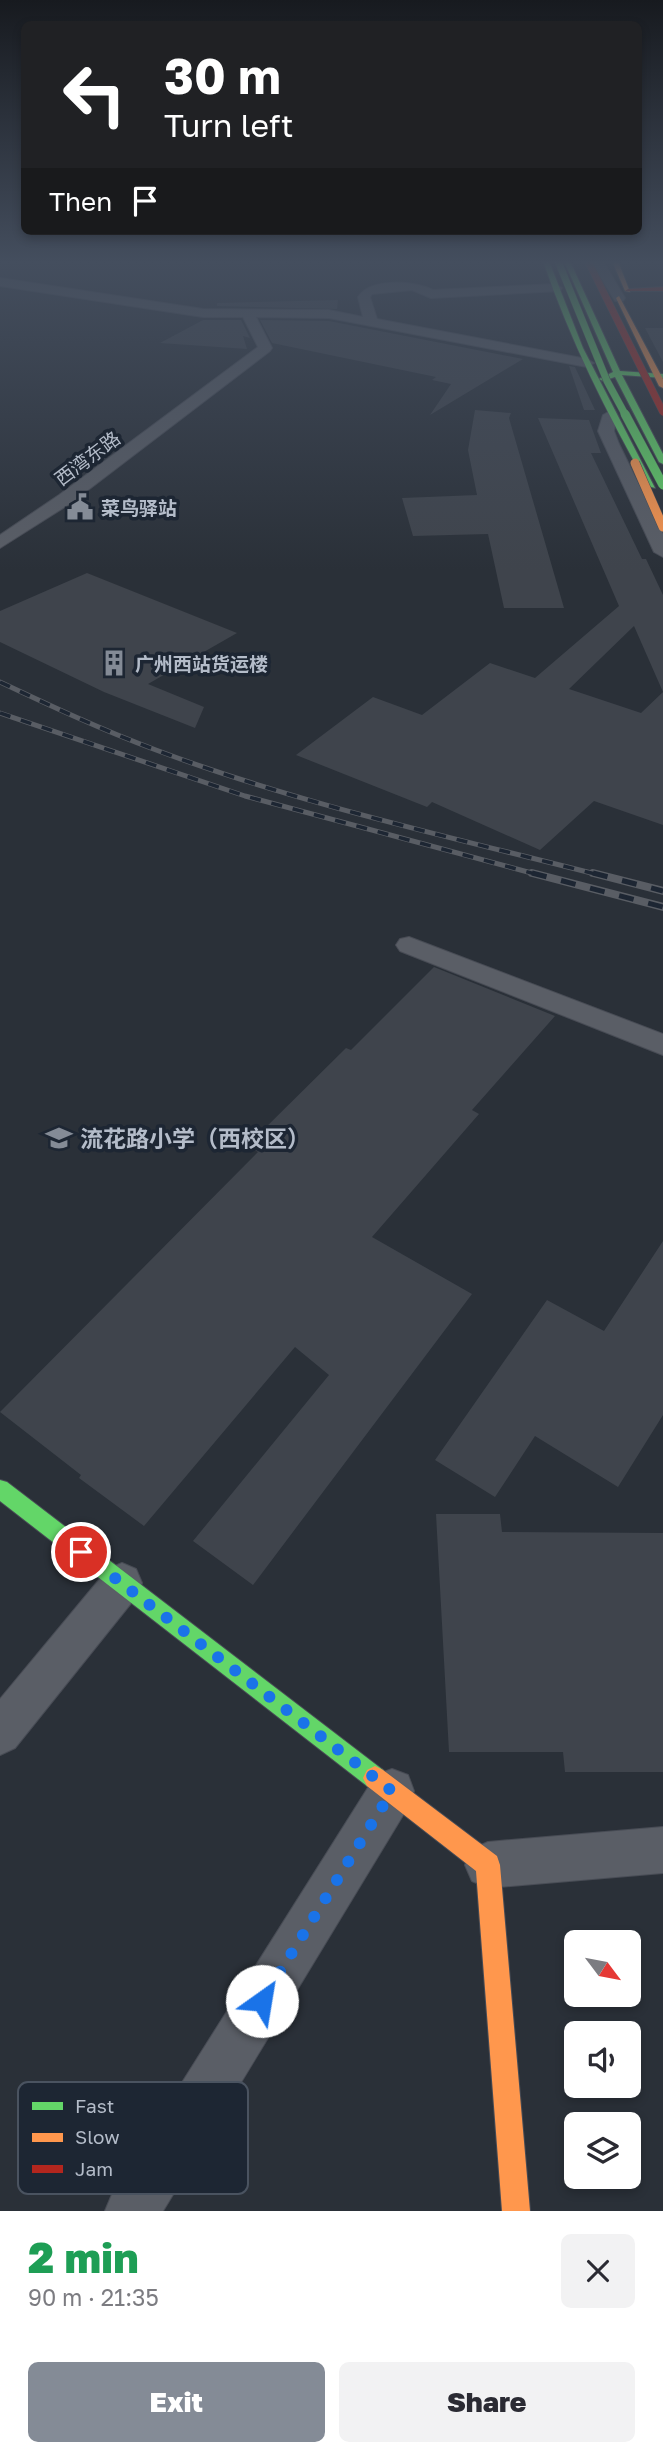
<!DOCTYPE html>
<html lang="en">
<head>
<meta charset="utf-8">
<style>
	:root { --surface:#fff; --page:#f2f2f3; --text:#2b2b33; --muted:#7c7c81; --accent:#848b96 }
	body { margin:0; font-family:"Golos Text","Noto Sans SC",sans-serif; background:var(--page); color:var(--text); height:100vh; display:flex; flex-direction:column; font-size:26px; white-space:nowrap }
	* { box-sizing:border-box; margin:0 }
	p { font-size:23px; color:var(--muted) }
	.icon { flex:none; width:38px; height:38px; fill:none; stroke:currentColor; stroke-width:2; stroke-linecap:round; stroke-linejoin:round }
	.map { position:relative; height:2211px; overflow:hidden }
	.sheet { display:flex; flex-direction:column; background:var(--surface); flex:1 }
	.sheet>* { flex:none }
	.guide { position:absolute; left:21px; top:21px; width:621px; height:214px; border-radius:10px; box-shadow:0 4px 10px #0003; background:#202124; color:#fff; overflow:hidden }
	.needle { width:46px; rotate:122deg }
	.buttons { position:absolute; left:564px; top:1930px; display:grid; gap:14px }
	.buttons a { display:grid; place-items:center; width:77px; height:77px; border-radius:10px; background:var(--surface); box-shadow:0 4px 10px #0003; font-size:35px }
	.pin { position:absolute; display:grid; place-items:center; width:60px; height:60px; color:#fff; margin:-30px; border:4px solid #fff; border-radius:50%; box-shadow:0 2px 7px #0007 }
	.me { position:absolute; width:77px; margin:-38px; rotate:32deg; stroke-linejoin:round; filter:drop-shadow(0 0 5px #0008) }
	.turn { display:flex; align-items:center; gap:24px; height:147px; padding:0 28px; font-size:32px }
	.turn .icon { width:91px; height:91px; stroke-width:2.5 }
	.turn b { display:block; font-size:49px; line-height:60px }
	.then { display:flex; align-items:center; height:66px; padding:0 28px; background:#0003; gap:14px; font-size:26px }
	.round { display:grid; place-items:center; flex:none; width:74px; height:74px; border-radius:10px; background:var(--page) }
	.headline { display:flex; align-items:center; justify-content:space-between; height:119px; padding:0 28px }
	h1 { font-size:42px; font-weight:800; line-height:52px; color:#1e9e55 }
	.action { display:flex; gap:14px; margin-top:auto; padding:14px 28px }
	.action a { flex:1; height:80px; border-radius:10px; background:var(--accent); color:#fff; font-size:28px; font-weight:800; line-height:80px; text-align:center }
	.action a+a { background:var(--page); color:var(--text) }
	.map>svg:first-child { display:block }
</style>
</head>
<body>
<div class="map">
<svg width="663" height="2211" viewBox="0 0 663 2211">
	<rect width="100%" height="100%" fill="#2a3038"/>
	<!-- building -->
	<path fill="#3f444c" d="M338,300l-1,9 -120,-3v-3z
		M203,320h38l9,18 -7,-2 4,13 -87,-6z
		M260,320l69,1 194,38 -93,56 21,-31 -19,-4 4,-3 -164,-34z
		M645,328h18v34z
		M569,366l6,1 20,43h-11z
		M475,410l36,3 -2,5 55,190h-60l-16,-74 -75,2 -11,-38 75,-3 -9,-45z
		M538,418l51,2 12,33h-10l51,106h4l17,36v97l-29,-66 -65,63 72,24 22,-21v133l-69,-24 -54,49 -108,-48 -5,5 -131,-52 77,-58 49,18 68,-52 45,15 84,-72z
		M87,573l150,60 -89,51 56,23 -9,21 -91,-36 -104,-50v-31z
		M434,967l121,49 -83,94 7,4 -107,123 100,57 -219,291 -60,-44 136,-166 -34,-28 -151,179 -65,-48 2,-3 -81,-63 258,-260 -11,-6 99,-98 5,2z
		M663,1241v174l-45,72 -83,-51 -40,61 -60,-37 112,-160 57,31z
		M436,1514h64l2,18 161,1v239h-98l-2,-20h-114z"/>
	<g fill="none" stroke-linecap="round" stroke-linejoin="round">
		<!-- street casing -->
		<g stroke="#484c55" stroke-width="2">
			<path id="street" d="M591,261h12l22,37 -2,3h-8z
				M0,278l203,31 126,1 34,7 -5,-20c13,-20 56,-16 75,-7l123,-6 6,4 -2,3 -129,7 -19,-8 -40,4 -2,3 7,22 210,40 7,4 -7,4 -258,-49 -73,-1 16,31 -2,3 -199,152 -71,45v-13l59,-40 199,-148 -15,-30h-40l-203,-31z
				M610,411l7,4 -3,16 5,13 44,90v23l-9,-5 -56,-121 5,-16z
				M409,937l254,97v21l-263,-104 -4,-6 4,-6z
				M122,1563l14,6 6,14 -6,14 -121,151 -15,7v-56l108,-130z
				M392,1769l16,6 6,16 -6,16 -245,404h-58l8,-19 263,-417z
				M663,1827v46l-175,15 -16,-7 -7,-16 7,-16 16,-7z"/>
		</g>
		<!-- fast casing -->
		<g stroke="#484c55" stroke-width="2">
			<path id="fast" d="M543,261h6l34,87 72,140 -7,-2c-41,-72 -78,-146 -105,-225z
				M564,261h6l50,110 43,3v4l-41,-3 41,79v10l-4,-2 -44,-85 -12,4 -4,-2 14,-7z
				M0,1480l7,2 376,288 4,8 -4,8 -8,4 -8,-4 -367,-285z"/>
		</g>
		<!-- slow casing -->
		<g stroke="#484c55" stroke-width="2">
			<path id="slow" d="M612,261h6l12,31 -5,-1z
				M619,296l44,83v9l-4,-2 -43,-88z
				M375,1766l8,4 114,86 3,9 30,346h-28l-26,-340 -109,-85 -4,-8 4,-8z"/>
		</g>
		<!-- jam casing -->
		<g stroke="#484c55" stroke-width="2">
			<path id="jam" d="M663,287v4h-38l3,-2z"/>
		</g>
		<!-- street -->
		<use href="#street" fill="#5a5e66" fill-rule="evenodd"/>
		<!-- fast -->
		<use href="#fast" fill="#63d668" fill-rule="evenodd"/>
		<!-- slow -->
		<use href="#slow" fill="#ff974d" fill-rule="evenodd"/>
		<!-- jam -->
		<use href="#jam" fill="#b3261e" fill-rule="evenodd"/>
		<!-- rail-far1 casing -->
		<g stroke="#595d64" stroke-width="5">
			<path id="rail-far1" d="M0,682c51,24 102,48 156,68 143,54 295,87 443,125
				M0,713l245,83 294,79"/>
		</g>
		<!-- rail casing -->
		<g stroke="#595d64" stroke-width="8">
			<path id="rail" d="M532,873l131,34
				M593,873l70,18"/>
		</g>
		<!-- rail-far1 -->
		<use href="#rail-far1" stroke="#1d2633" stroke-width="3.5" stroke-dasharray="11" stroke-linecap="butt"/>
		<!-- rail -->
		<use href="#rail" stroke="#1d2633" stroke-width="5" stroke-dasharray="15" stroke-linecap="butt"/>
		<!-- fast-bridge-far1 casing -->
		<g stroke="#474c53" stroke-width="8" stroke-linecap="butt">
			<path id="fast-bridge-far1" d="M558,261l49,120 19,35"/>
		</g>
		<!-- fast-bridge casing -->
		<g stroke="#474c53" stroke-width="10" stroke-linecap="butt">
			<path id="fast-bridge" d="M625,414l38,71"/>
		</g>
		<!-- slow-bridge casing -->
		<g stroke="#474c53" stroke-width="10" stroke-linecap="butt">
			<path id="slow-bridge" d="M635,463l28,64"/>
		</g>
		<!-- jam-bridge casing -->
		<g stroke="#474c53" stroke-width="8" stroke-linecap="butt">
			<path id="jam-bridge" d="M588,261l75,151"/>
		</g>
		<!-- fast-bridge-far1 -->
		<use href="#fast-bridge-far1" stroke="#63d668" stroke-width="7"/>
		<!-- fast-bridge -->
		<use href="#fast-bridge" stroke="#63d668" stroke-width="9"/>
		<!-- slow-bridge -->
		<use href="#slow-bridge" stroke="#ff974d" stroke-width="9"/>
		<!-- jam-bridge -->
		<use href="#jam-bridge" stroke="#b3261e" stroke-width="7"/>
	</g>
	<!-- sky -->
	<linearGradient id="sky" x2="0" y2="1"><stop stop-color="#171a1f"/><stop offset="0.46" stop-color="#444e5e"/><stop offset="1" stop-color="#444e5e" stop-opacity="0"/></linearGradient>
	<rect width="663" height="570" fill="url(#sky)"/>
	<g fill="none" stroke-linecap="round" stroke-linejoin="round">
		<!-- route -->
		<path stroke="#1a73e8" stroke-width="12" stroke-dasharray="0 21.6" d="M81,1552l311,239 -130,210"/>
	</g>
	<!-- icons -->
	<defs>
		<g id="civic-bare" transform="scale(2.1)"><path d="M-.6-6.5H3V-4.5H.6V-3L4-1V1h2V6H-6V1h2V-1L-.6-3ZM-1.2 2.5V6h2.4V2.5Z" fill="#848b96" stroke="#1d2633" stroke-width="2.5" paint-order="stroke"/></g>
		<g id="building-bare" transform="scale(2.1)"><path d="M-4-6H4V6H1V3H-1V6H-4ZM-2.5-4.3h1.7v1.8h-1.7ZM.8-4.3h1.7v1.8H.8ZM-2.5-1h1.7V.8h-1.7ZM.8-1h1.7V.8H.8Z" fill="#848b96" stroke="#1d2633" stroke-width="2.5" paint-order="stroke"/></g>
		<g id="school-bare" transform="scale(2.1)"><path d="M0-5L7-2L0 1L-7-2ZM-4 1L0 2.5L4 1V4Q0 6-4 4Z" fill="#848b96" stroke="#1d2633" stroke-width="2.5" paint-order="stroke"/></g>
	</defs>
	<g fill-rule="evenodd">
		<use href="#civic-bare" x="80" y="507"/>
		<use href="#building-bare" x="114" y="663"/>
		<use href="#school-bare" x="59" y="1138"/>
	</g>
	<g text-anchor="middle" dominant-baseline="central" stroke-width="7" stroke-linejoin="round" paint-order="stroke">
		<!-- far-street labels -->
		<g font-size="19" fill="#b4bcc9" stroke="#1d2633">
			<text transform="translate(87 458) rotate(-37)">西湾东路</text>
		</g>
		<!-- far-poi labels -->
		<g font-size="19" font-weight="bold" fill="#b4bcc9" stroke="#1d2633" text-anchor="start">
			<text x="101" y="507">菜鸟驿站</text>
			<text x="135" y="663">广州西站货运楼</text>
		</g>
		<!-- poi labels -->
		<g font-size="23" font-weight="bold" fill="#b4bcc9" stroke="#1d2633" text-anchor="start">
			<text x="80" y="1138">流花路小学（西校区）</text>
		</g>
	</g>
	<!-- legend -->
	<rect x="18" y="2082" width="230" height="112" rx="10" fill="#1d2633" stroke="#4a5360" stroke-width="2"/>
	<rect x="32" y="2102" width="31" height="8" fill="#63d668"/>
	<rect x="32" y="2133" width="31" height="9" fill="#ff974d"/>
	<rect x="32" y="2165" width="31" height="8" fill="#b3261e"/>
	<g font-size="19" fill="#b4bcc9">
		<text x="75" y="2113">Fast</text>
		<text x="75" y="2144">Slow</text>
		<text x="75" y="2176">Jam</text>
	</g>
</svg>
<div class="buttons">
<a><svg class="needle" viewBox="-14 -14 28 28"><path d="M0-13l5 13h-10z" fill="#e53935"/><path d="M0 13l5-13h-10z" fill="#7c7c81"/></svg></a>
<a><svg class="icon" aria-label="sound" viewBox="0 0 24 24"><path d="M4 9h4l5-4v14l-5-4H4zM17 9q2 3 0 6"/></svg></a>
<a><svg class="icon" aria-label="layers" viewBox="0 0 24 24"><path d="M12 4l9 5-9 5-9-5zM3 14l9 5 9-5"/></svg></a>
</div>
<div class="pin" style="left:81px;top:1552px;background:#d93025"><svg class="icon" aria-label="arrive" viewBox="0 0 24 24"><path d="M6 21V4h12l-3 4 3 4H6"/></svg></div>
<svg class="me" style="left:262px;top:2001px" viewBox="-20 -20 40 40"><circle r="19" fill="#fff"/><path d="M0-13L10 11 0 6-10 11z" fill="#1a73e8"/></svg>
<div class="guide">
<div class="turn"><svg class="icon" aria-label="left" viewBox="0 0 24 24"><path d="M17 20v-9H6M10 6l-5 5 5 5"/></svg><div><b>30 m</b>Turn left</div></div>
<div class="then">Then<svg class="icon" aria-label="arrive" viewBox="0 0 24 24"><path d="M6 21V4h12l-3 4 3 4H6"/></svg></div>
</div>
</div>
<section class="sheet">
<div class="headline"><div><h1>2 min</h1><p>90 m · 21:35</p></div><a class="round"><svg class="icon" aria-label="close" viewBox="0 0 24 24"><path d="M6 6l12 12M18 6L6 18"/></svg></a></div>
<div class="action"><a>Exit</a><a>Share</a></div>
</section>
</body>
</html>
